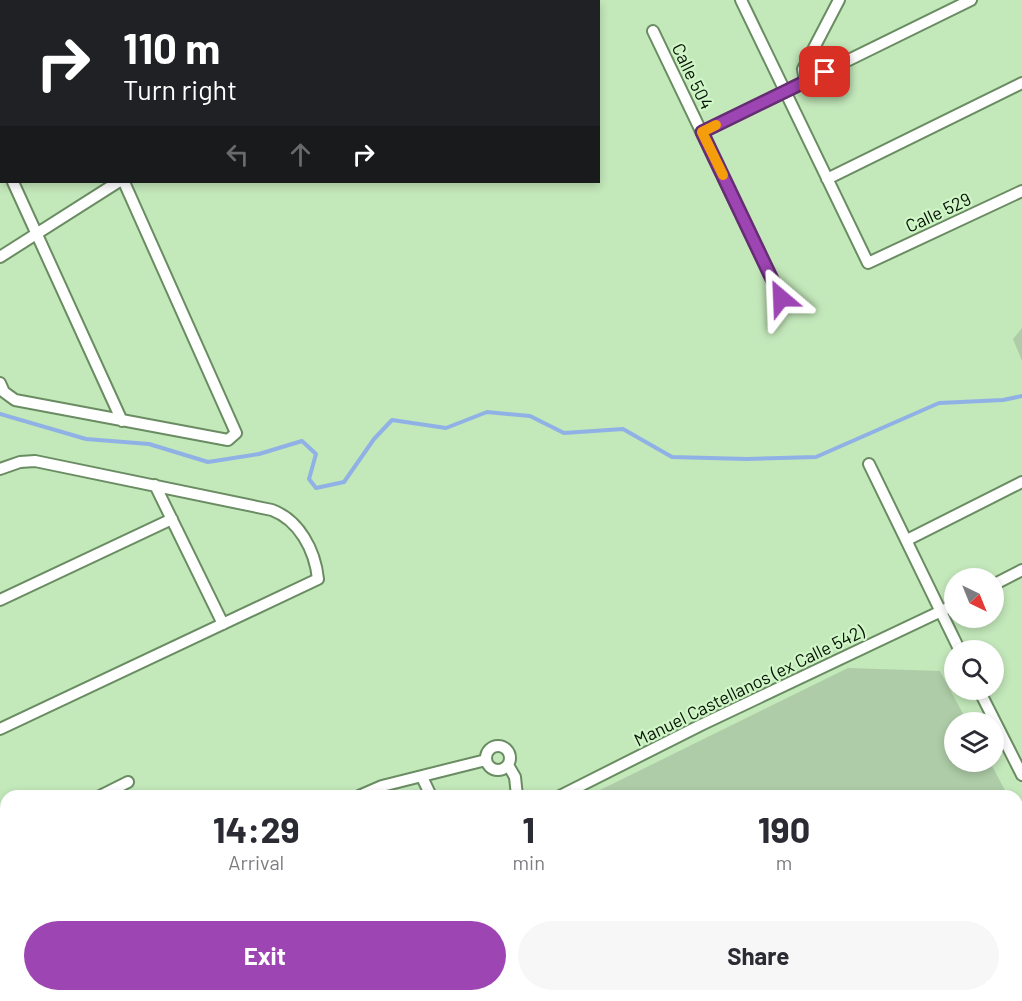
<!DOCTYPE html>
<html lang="en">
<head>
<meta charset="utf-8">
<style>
	:root { --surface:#fff; --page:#f7f7f7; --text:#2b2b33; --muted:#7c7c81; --accent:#9d45b2 }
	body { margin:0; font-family:Barlow,sans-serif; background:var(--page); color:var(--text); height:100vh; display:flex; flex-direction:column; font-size:22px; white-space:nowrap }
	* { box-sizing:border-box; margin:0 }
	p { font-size:20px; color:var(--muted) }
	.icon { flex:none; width:33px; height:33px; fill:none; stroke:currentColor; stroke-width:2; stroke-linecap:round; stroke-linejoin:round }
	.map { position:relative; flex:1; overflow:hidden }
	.side { position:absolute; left:0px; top:790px; width:1023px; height:212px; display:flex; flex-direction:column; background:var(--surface); border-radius:18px 18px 0 0; box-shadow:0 3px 9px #0003 }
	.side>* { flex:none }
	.top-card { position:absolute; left:0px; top:0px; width:600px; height:183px; box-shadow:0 3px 9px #0003; background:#202124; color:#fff; overflow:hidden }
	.needle { width:39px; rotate:137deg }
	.tools { position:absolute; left:944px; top:568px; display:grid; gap:12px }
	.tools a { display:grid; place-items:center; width:60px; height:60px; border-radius:50%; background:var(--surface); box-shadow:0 3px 9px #0003; font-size:30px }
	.pin { position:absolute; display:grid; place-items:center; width:51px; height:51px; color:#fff; margin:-26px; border-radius:12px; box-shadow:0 3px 9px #0006 }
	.me { position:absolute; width:66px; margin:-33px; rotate:334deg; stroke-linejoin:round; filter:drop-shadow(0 0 4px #0008) }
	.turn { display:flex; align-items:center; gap:21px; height:126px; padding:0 24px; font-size:27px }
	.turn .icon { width:78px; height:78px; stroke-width:2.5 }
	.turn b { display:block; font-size:42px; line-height:51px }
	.lanes { display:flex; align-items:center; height:57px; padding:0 24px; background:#0003; justify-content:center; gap:30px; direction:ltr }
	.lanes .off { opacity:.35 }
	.eta { display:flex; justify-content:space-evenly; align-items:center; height:102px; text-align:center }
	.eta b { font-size:36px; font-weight:700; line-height:42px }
	.primary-button { display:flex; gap:12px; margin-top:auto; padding:12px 24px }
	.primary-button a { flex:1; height:69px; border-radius:36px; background:var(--accent); color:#fff; font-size:24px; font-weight:700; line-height:69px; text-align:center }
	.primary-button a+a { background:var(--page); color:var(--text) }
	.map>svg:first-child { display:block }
</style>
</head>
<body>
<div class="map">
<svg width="1022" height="1001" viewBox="0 0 1022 1001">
	<rect width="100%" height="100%" fill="#c3e8ba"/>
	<!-- green -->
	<path fill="#aecca7" d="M1022,328v33l-9,-22z
		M848,668l92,3 28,52h-14v39h36l18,34h-420z
		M1017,812l5,10v149l-5,1z
		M6,977v19h45l3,5h-52l-2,-21z
		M169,996h165l-11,5h-164z
		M418,996h49l-11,5h-36z
		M541,996h392l-18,5h-372z"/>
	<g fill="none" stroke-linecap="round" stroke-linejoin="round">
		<!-- stream -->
		<path stroke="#90b1e5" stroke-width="4" d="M0,414l86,25 63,5 59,18 51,-8 43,-13 14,13 -7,25 7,9 28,-6 30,-43 18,-19 54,8 41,-16 43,4 34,17 59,-4 49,28 75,2 69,-2 123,-54 64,-3 19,-4"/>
		<!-- street casing -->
		<g stroke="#6a8c62" stroke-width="14">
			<path id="street" d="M741,0l127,263 154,-72
				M194,2l4,-2
				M653,31l128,267
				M805,82l-2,-13 36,-69
				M0,124l2,-1
				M702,132l269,-132
				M0,137l2,-1
				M0,155l2,3
				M827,179l195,-96
				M13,182l109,239
				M0,257l118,-75
				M0,383l4,9 11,8 213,40 8,-7 -112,-251
				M869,464l91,187
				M0,469l20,-7 15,-1 237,49c27,10 43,40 46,69l-318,150
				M155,485l68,139
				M907,540l115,-58
				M993,585l29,-15
				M0,600l172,-81
				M979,690l43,85
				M486 758a12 12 0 1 1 24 0a12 12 0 1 1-24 0Z
				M508,765l7,12 2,19
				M422,777l9,19
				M100,796l28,-14
				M359,796l23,-10 104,-26
				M560,796l141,-71 253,-120
				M0,847l6,-3
				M0,859l6,12
				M0,966l6,-3
				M66,996l2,5
				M404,996l2,5
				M130,1001l11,-5
				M357,1001l11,-5
				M996,1001l17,-5"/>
		</g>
		<!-- street -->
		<use href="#street" stroke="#fff" stroke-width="10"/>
	</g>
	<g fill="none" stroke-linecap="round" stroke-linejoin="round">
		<!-- route casing -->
		<g stroke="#662d74" stroke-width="15">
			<path id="route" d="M781,298l-79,-166 123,-60"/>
		</g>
		<!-- route -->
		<use href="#route" stroke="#9d45b2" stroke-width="10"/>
		<!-- slow -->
		<path stroke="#f59e0b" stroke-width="10" d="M716,125l-14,7 21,43"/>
	</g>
	<g text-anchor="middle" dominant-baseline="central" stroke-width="4.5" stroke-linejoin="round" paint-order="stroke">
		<!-- street labels -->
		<g font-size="18" fill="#061204" stroke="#d0f6c7">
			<text transform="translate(693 76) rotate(64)">Calle 504</text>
			<text transform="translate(938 212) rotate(-25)">Calle 529</text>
			<text transform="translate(749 685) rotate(-26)">Manuel Castellanos (ex Calle 542)</text>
		</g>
	</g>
</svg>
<div class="tools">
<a><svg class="needle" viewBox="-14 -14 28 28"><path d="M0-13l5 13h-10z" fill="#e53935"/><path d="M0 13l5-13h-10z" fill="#7c7c81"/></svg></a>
<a><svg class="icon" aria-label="search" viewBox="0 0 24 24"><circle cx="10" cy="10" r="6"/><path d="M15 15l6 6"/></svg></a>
<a><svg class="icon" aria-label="layers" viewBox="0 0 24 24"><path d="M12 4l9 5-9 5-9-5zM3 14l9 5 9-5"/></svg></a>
</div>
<div class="pin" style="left:825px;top:72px;background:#d93025"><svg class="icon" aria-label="arrive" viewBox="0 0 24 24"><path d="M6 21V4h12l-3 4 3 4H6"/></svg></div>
<svg class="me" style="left:781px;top:298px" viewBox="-20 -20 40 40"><path d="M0-17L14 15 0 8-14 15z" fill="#9d45b2" stroke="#fff" stroke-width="4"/></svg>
<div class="top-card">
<div class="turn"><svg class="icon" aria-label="right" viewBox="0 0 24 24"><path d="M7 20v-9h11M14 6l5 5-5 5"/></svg><div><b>110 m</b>Turn right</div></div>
<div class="lanes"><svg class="icon off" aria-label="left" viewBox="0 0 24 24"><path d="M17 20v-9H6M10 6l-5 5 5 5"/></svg><svg class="icon off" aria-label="ahead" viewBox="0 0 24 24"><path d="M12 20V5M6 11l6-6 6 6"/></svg><svg class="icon" aria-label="right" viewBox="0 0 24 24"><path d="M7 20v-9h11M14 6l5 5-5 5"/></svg></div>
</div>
<section class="side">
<div class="eta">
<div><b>14:29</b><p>Arrival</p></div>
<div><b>1</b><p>min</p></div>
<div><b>190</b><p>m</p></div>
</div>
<div class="primary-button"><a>Exit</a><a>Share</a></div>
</section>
</div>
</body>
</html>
